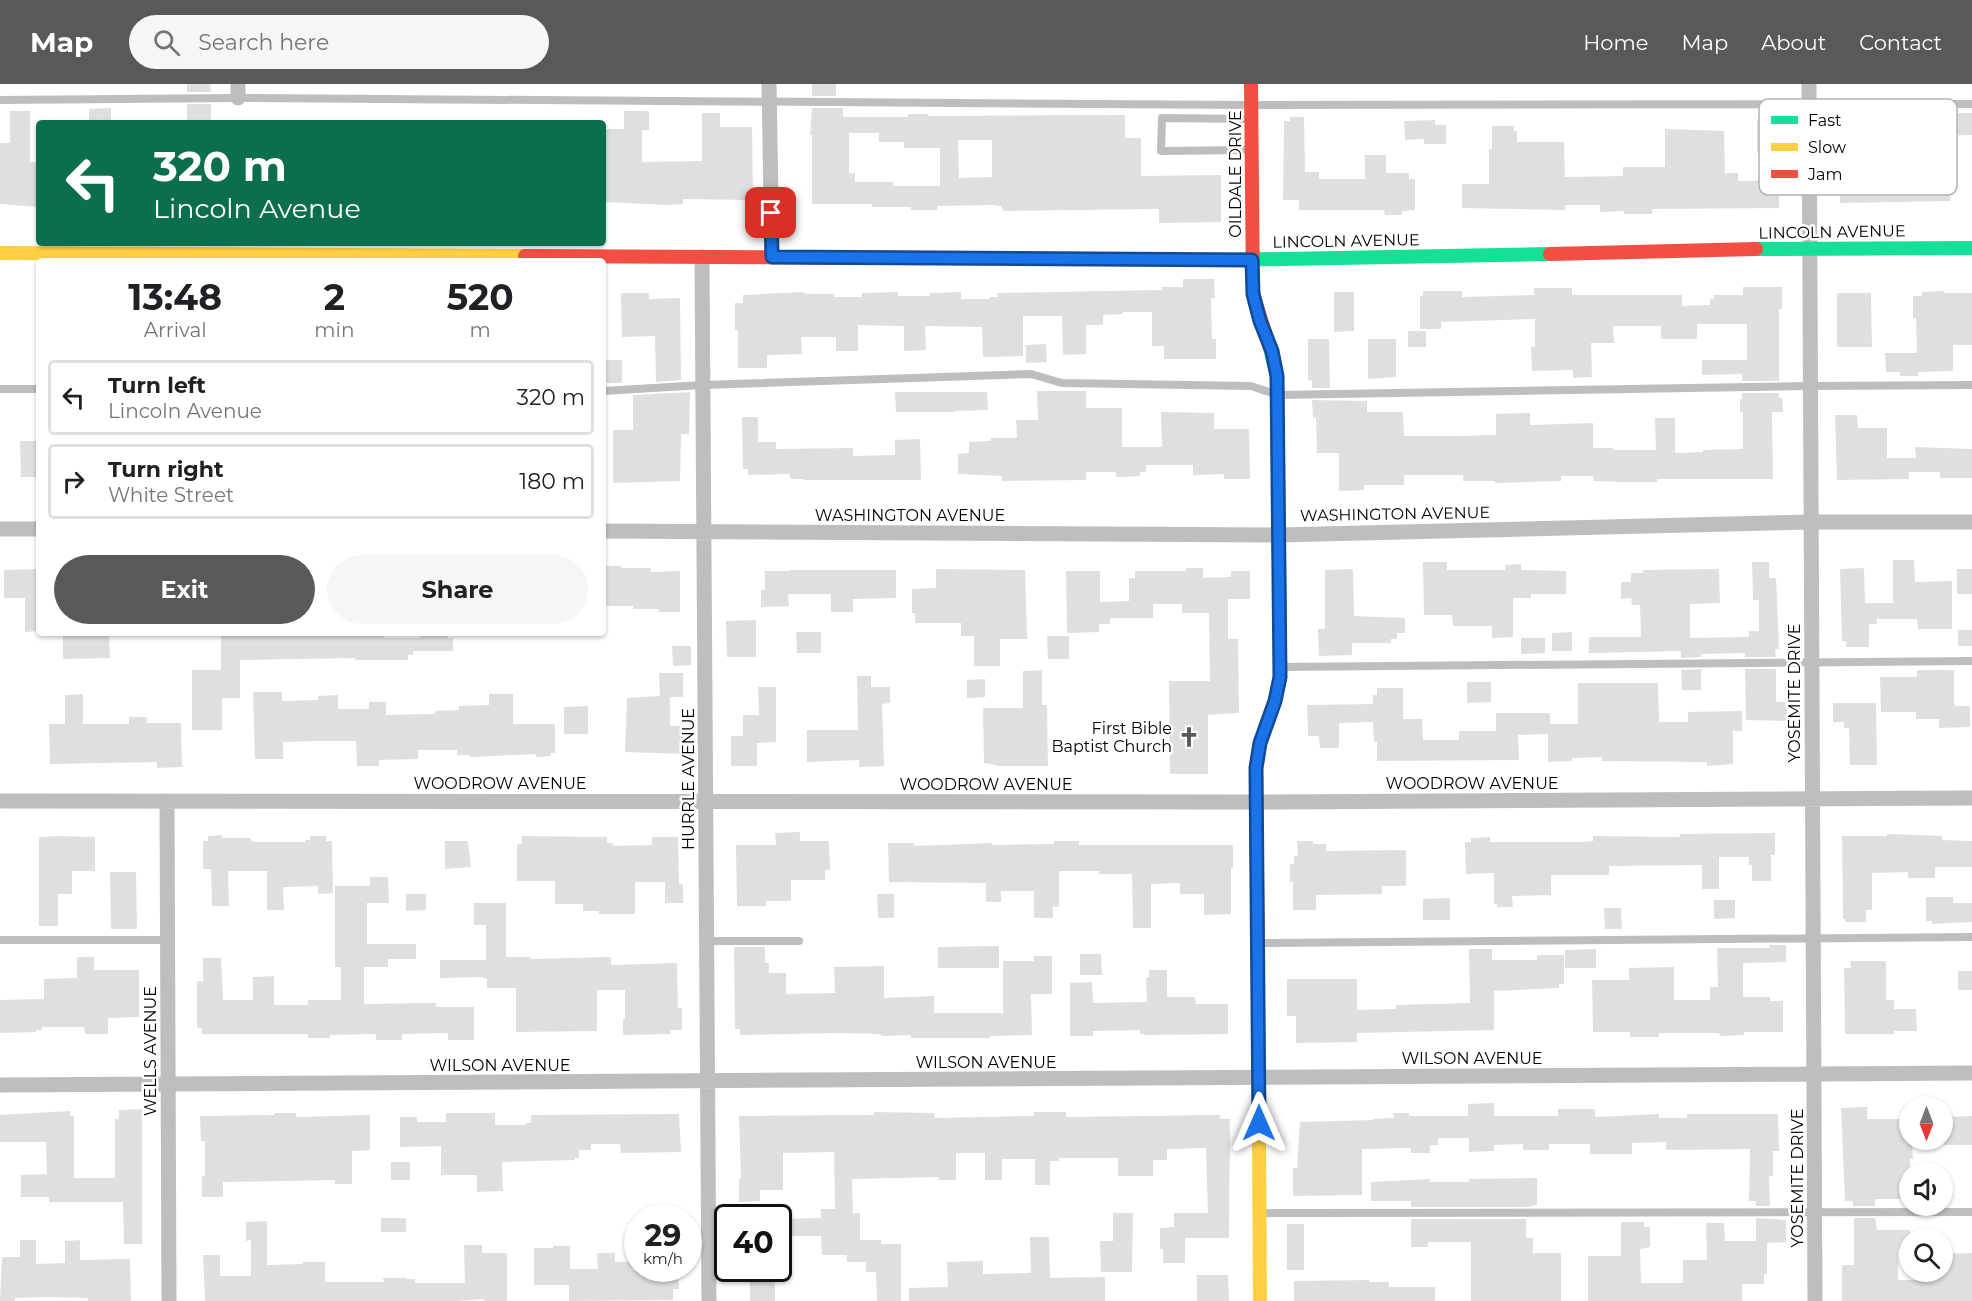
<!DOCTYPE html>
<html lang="en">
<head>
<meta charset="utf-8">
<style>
	:root { --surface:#fff; --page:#f6f6f6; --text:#202124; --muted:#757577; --line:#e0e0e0; --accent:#595959 }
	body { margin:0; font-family:Montserrat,sans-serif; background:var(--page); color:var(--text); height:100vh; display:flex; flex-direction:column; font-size:22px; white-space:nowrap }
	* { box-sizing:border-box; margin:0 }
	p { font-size:20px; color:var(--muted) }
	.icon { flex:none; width:33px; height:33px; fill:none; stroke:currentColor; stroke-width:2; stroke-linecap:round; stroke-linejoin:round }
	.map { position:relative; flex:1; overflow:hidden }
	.panel { position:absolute; left:36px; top:174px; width:570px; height:378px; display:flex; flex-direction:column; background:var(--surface); border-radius:6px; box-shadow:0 2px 4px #0004 }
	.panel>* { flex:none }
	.hud { position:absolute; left:36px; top:36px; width:570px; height:126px; border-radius:6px; box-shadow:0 2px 4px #0004; background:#0b6e4f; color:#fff; overflow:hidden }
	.needle { width:39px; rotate:180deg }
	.buttons { position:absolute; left:1899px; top:1012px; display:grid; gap:12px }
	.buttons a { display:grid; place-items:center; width:54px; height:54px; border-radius:50%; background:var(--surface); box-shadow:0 2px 4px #0004; font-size:30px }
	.speed { position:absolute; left:624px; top:1120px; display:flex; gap:12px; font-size:30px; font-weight:700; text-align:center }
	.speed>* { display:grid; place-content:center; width:78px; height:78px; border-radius:50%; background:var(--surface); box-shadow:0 2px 4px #0004; line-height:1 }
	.speed small { font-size:15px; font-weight:400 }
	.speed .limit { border:3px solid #111; border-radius:9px; background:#fff; color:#111 }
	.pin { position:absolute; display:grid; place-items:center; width:51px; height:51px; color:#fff; margin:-26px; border-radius:12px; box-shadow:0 3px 9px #0006 }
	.me { position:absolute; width:66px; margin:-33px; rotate:0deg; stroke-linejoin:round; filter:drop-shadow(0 0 4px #0008) }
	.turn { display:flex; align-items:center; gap:21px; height:126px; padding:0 18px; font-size:27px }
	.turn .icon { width:78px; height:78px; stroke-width:2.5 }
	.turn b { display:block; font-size:42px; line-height:51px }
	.eta { display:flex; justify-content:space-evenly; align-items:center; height:102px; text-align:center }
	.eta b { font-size:36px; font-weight:700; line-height:42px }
	.action { display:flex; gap:12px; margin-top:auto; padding:12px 18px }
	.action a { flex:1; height:69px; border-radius:36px; background:var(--accent); color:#fff; font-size:24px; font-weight:700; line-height:69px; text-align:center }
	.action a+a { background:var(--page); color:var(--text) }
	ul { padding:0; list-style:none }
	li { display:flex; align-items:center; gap:18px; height:75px; margin:0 12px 9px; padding:0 6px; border:3px solid var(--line); border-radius:6px }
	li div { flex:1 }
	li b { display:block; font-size:22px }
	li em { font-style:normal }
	header { display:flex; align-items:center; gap:36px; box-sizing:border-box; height:84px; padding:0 30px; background:var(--accent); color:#fff }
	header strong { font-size:28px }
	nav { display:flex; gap:33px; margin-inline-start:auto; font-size:21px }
	.search { width:420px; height:54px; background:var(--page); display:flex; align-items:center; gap:15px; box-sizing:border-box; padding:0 21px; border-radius:33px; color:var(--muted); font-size:22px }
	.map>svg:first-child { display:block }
</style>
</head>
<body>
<header>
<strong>Map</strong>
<div class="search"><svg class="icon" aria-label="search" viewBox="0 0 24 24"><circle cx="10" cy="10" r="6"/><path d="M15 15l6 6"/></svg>Search here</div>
<nav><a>Home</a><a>Map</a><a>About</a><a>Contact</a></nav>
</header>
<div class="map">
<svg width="1972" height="1217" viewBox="0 0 1972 1217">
	<rect width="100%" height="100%" fill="#fff"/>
	<!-- building -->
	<path fill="#dfdfdf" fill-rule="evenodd" d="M187,0h23l1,8h-24z
		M812,0h24v12h-24z
		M187,20h24v19h-24z
		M111,24v15h-22v-14z
		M812,24h31v9h65v-3h20v2l197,-1v23h16v38l80,-1v47l-62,1v-13l-2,-1 -153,2 -3,-5 -9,-1 -55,1v4h-26v-3h-39v-3h-60v-69h-2zM849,49h30v9h25v6h36v38h-47v-4h-38v-9l-6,1zM958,56h34v37l-33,1z
		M1926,26h27v3h19v22l-41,1v15h-23l-1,-37h19z
		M10,27h20v51h9v45l-39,-3v-61h10z
		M624,27h25v19h-7v32l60,-1v-48h18v14h32l1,73 -70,-1v5l-15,1 -65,-3v-73h21z
		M1290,33h14l1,55h14v7h46v-24h21v18h23v6h6v31l-13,1v4h-17l-1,-5h-85v-10h-16l1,-79h6z
		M1757,35h22v34h-22z
		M1435,36v5h11v19h-22v-5l-19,1 -1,-19z
		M1492,42h22v5h3v11h47l1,35 58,-1v-9h42v-38l59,2 1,42h13v8l41,-1v28l-127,1v5h-28v-3l-24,1v-7h-35v5l-103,-2v-24h27v-35h3z
		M1844,48h26v12h16l1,35h34v-4h29v26l-110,2v-23h30v-27h-26z
		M1183,195h31l1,19h-4l1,41h4v20h-52v-13h-12v-34h-29v2l-20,1v10h-17v29l-23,1 -1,-39h-39v40l-40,1 -1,-30 -57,-1 1,24 -22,1v-25l-46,-1v26h-22v-14h-35l1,17 -35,1v13h-29v-38h-3v-27h8v-8l60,-3v1l9,1h22v3h28v-4l36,-1v4h32v-3l31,-1v7h29v-2h8l-1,-4 165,-3v-3h21z
		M1743,203h39v22h-3v72h-37v-7l-40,1v-15h45v-36h-50v15h-36v-13h-48l1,17h-23l1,34 -19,1v-8l-41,1 -1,-24h4v-28l-94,3v7h-21v-33h3v-5h39v6l72,-2v-7h38v7h110v11l28,-1v-6h4v-4h29z
		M1944,207v2h28v52h-19v26l-35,1v4h-18v-4h-14l-1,-19h32l-1,-35h-3v-22h9v-4z
		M1334,208h20v39l-20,1z
		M621,209h28v6l31,-1 1,82 -25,2 -1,-46 -33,1z
		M1837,209h34l1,54h-35z
		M1408,247h18v16h-18z
		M1308,255h21l1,49h-18v-8l-4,1z
		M1368,255h28v38l-28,2z
		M1046,260l1,18 -21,1v-18z
		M603,276h19v23h-19z
		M1037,307h49v17h36v39h40l-1,-35 53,1v16h35l1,50h-26v-5l-31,1v-10h-47v7h-6v4l-24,1v-5h-30v8l-84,1v-5l-44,-2v-20l11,-1v-11l22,-1v-3h26l-1,-18h22z
		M690,308l-1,42h-8l-1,47 -67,2v-53h20v-35z
		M895,308h92l1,18 -34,1v1h-58z
		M1742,309h37v5h3l1,14h-11l1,67h-116v3h-35l-28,-1 -1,-5h-32v5l-66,2v-2h-32v-6h-59v10h-40v5l-25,1v-38h-22l-1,-36 -3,1 -1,-18 55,1v11h36l1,24h52l40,-1v-21l34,-1v12l63,-2v25h20v2h43l-1,-32h20v35l28,-1v-2l40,-1v-37h-3v-12l2,-1z
		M1835,331h22l1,13h29v30h29l-1,-11 57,2v29h-32v-6h-31v7l-72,1z
		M742,333h16v25h18v7l77,-1v8l42,-1v-15l25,-1 1,41h-118v-1h-12l-2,-5 -41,1v-6h-5z
		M20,357h19v36h-18z
		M1893,476h21l1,22 37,-1v48h-34l-1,-10h-40v5h-8v23h-23v-6h-4l-2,-72 24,-1 1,35h28z
		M1423,478h24v8h58v-5l16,-1v6l45,1v23h-35v4h-18v39l-21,1v-12h-39l-1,-11h-28z
		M1752,478h17v16h7l3,71h-4l1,8h-31v-4l-44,1v3l-20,1v-7l-92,2v-16h52l-1,-32h-8l-1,-7 -10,1v-17h10v-9h12v-3l76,-1 1,34 -30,1v34l59,-1v-6h10v-31h-6z
		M603,482h18v2h30v4l29,-1v41h-21v-3h-26v-3h-30z
		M1186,484h17v10l28,-1v-6h19v28h-22v40h10l1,74 -31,2v59h-38l-1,-93h41l-1,-68h-27v-9h-29v14h-43v6h-11v8l-32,1 -1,-62h34v31l29,-1v-23h6v-7h51z
		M39,485v62l-14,1v-34h-21v-28z
		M936,485l89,1 2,69h-27v27h-26v-30h-13v-13h-46v-10h-3v-24l24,-1z
		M1353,485l1,47 51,2v15h-8v6h-6v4h-39v12l-33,1 -1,-27h7v-59z
		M1957,485h15v25h-15z
		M790,486h106v28l-43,1v13h-22v-18h-43l1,12 -28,1v-17h4v-19h25z
		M756,536v37h-29l-1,-36z
		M1958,546h14v16h-14z
		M796,548h25v21h-24z
		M1572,548v19h-20v-18z
		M63,549h46l1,25 -47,1z
		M221,549h163v5h36v-5h28v5h5v13h-40v4h-5v5h-53v-2l-115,2v38h-18v32h-30v-60h29z
		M1047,552h22v23h-21z
		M1521,554h24v15l-24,1z
		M672,562h19v19l-18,1z
		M1701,585v21h-19l-1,-20z
		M1745,585h31v33h11v19l-41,-1z
		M1042,586v35h5l1,61h-52v-1l-12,-2 -1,-55h40v-37z
		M1917,586h37v34l2,2h14v21l-31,1v-9h-23v-7h-35l-1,-35h37z
		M659,589h24v24h-13v29h15v28l-60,-2 2,-54 33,-2z
		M857,592h14v11h19v16l-8,1 2,62 -25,1v-7l-52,2v-32h51z
		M985,595v18l-18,1v-18z
		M1467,598h24v20l-24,1z
		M1578,599h80l1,39h29v-10l54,-1v20h-9v33l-26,2v-4l-105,-1v-4l-30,1v3l-24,1v-28l-30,1 1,25 -142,1v-19h-3l-1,-20 -34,1v25h-19l-1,-12h-11l-1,-31 66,-1v-9h4v-7h26v31h19l1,21h36v-9h37v-18h54v11h28z
		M758,603h18v55l-19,1v23h-26v-30h12v-21h16z
		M253,608h29v9l36,-1v-4l20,-1v14h31v-7h17v13l49,-1v-3l24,-1v-4l30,-1v-11h24v30h42v29h-4v3l-15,1v-3l-66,3v-2h-13v-5h-39v9l-39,1v6h-22l-1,-25h-39l-34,1v17h-28z
		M83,610v30h46v-7h18v6h34l1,44 -25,1v-6l-107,2 -1,-40h16v-29z
		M1833,619h43l1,62h-27l-1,-37h-5v-6h-11z
		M588,622v28h-24v-27z
		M800,748v9h29l1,29h-5v10h-34v21h-25v5h-29l-1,-61h40l-1,-12z
		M1775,749v22h-4v26h-19v-16h-3v-8h-30v32h-17v-24l-93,1v9h-58v20l-39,1 1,11h-16v-3h-3v-31l-28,1 -1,-32h6v-4l19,-1v5h93l10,-1v-5l87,1v-3z
		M1887,750l55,2v4l30,1v26h-37v11h-27v-6l-36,1v37h-6v12h-21v-3h-2l-1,-83h45z
		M222,751v3h29v3l8,1h46v-2h5v-4h16v5h6l1,52 -15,1v-8l-35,1 1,23h-17v-39h-39l1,35h-17l-1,-37h-8v-28h5v-5z
		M57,752l38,1v34h-23v23h-14v32h-19v-89z
		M522,752l85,1v6h6v3l39,-1v-8h26l1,47h4v19h-18v-21h-30v32h-36v-3h-16v-7h-28v-23h-38v-37h5z
		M445,757h23l3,26 -26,2z
		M1054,757h25v4h154v23h-2v46l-27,1v-21h-24v-11l-29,1v44h-18l-1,-54h-33v-3h-40v36h-6v11h-19v-27h-33v11h-15v-19l-97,-1 -1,-39h26v3l78,-3v2l62,-1z
		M1297,757h16v3h13v7l80,-1v36h-24v8l-66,1v15h-23v-28h-3v-18h4v-8h4z
		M110,788h26l1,57h-26z
		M370,793h18l1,26h-22v41h49v15h-28v8h-24v37l72,-1v4h38v33h-26v-7l-46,1v6h-26v-6l-46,1v3h-22v-4h-106v-6h-5v-47h6v-23h18l2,42h30v-23l21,-1v29h34v-5h33v-33h-6v-81h35z
		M406,810h20v16l-20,1z
		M877,810h17v24h-16z
		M1926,813h27v6h19v19l-40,2v-3h-6z
		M1450,814v22h-27v-21z
		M1714,816h21v18l-21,1z
		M474,819h32v54h24v2l81,-2v8l66,-2 1,45h4v22h-12l1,4 -48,1v-16h2v-29h-28v41l-81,1v-44h-29v-9l-5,-2 -42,1v-18h46v-35h-12z
		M1604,824h17l1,21h-17z
		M1769,861h17v17l-43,1v34h27v4h13v31h-39v3l-24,1 -1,-3h-60v4h-29v-5h-37l-1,-52h37v-12l45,-1v33h36v-13h8l-1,-39h52z
		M999,862v22h-61v-21z
		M734,863h31v16h4v10h17v21l49,-1 -1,-26 50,-1v32l50,-2v17h69v-52h31v-5h18v38h-21l1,41 -42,1v2h-79v-3l-30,1v-2l-40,-1 -101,2v-6h-5z
		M1469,865h23v11h45v-5h27v29h-5v4l-65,3v39l-137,3v9l-61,1v-27h-9v-37h70v31l39,-1v-4l74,-2z
		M1596,865v19h-31v-18z
		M1080,870h21l1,21h-22z
		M77,873h17v13h45v47l-31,1v16h-23l-1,-7h-42v3h-6v2l-36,1v-33l44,-1v-20l33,-1z
		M1850,877h36v39h8v9h22l1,22h-23v3h-49l-1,-66h7z
		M1149,886h18v27h28l1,7h32v30l-84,1v-1h-4v-4l-47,1v5h-23v-53l22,-1 1,21 54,-1 -1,-24 3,-1z
		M1958,887h14v19h-14z
		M1494,1019v13h64v-7h37v8l64,-3v4h28v-4h91l1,37h-6v25h-4l1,30h-14v-5h-7l1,-52 -84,1v-8l-34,1v11h-42v-10h-41v6h-26v-6l-29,1v6l-25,1v-14h-31v7h-8v8h-19v-5l-49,1v46l-69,1v-28h4l3,-46 73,-2v-1l21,-1 -1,-5h16v3h59v-12z
		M1867,1023v12h39l1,21h5l1,19h-3l-1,40h-34v7h-22v-5h-8l-4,-93z
		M142,1025v135h-18l-1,-42h-74v-5h-28v-22l26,-1 -1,-32h-46v-27l70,-4v5h4v62h41v-59h4v-9z
		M874,1028l60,1 1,5 99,-2v-4h32v5l154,-2v4h10l-1,119h-44v25h-22v-14h-3v-21l14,-1v-14h34l-2,-65 -39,1v11h-14v16h-35v-18h-59v3h-9v24h-15v-26h-33v21h-17v-27h-29v27h-17v-3l-87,2 1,34h7v27h21v4h20v57h-24l-1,-29h-10v-10h-19v-7h-25l-1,-19h-39v-17l39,-1v-9h14l-1,-57 -51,1v37h-23v11l-21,1v-23h2l-2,-63 135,-1z
		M274,1029h22v4l74,-2v35l-18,1v33h-17v-4l-112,2v15h-21v-21h3v-35h-4l-1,-25 74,-1z
		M446,1029h49v12h31v-2h5v-8l148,-1 2,38 -60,1 -1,-9h-29v6h-12v8h-4v2l-73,2 1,29 -26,1v-17h-36v-29l-41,1v-30h17v5h29z
		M1972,1032v29h-28l-2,-28z
		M391,1078h19v18h-19z
		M1537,1094v27l-11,2h-115v-6h-40v-19l59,-3v3h39v-3z
		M1113,1129h20l-1,59h-31l-1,-31h13z
		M381,1134h25v14h-25z
		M1756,1134l30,2v22l-19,1v31h-3v10h-22v17h-154v-45h33v-34h23v5h6v20l-10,2 1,34h42v-23h24l-1,-37h18l1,18h31z
		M1854,1134h21l2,12h33v19h-12v31h33v-8h11v-18l30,-1v48h-130v-36h12z
		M1411,1135h115v19h7v15h28v48h-90v-59h-43v5h-17z
		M267,1137v44l36,-1v-2h22v20h59l-1,-4h23v1h9v4h50l-1,-38h18v8h25v48h-23v-2l-28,2h-251l-2,-46h17v21h31v-36l-5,1v-19z
		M1287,1140h17v46h-17z
		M1030,1153h19l1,41 55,-1v24h-196v-13l39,-1 -1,-25 36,-1v13l48,-1z
		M20,1156h16v24l29,-1v-22l15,-1v20l50,-1 1,42h-43v-3l-41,-1 -32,1v3h-15l2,-44h18z
		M553,1162h17v23h28l-1,-16h18v9h18v8h45l1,19h-6v11l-104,1v-16h-35v-37h19z
		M1197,1191h31l1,26h-32z
		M1369,1196v2h20v5h46v14h-141v-20z
		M775,1197v20h-25v-19z"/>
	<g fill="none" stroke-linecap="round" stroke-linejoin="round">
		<!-- lane -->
		<path stroke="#bebebe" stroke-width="8" d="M0,16l238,-2 1013,7 721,-1
			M1250,35l-88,-1 -1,33 89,-1
			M0,305h39
			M603,307l100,-6 328,-11 31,9 189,3 27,9 532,-9 162,-1
			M1281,583l691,-6
			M0,856h167
			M707,857h92
			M1259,859l713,-6
			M1261,1129l711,-1"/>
		<!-- street -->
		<path stroke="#bebebe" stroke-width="15" d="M769,0l3,173
			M1809,0l6,1217
			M238,14v-14
			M702,173l7,1044
			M0,445h39
			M603,447l676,4 532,-13h161
			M0,717l1256,1 716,-4
			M167,717l2,500
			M0,1001l1972,-12"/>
		<!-- fast -->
		<path stroke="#16e098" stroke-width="14" d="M1756,165l216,-1
			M1223,176l327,-6
			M1270,264l7,29 3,271"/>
		<!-- slow -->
		<path stroke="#ffcf43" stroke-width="14" d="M0,169l525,3
			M934,174l289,2
			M1258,901l2,316"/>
		<!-- jam -->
		<path stroke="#f24e42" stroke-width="14" d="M1251,0l2,210 17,54
			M1550,170l206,-5
			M525,172l409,2
			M1258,901l-2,-217 4,-25 15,-42 5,-24v-29"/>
	</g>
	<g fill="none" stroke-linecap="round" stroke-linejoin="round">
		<!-- route casing -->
		<g stroke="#114b97" stroke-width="15">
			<path id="route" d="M771,129l1,44 480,3 1,34 7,27 12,30 5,25 3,301 -5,24 -15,42 -4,25 3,355"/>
		</g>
		<!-- route -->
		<use href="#route" stroke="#1a73e8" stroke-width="10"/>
	</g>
	<!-- icons -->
	<defs>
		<g id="church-bare" transform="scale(1.62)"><path d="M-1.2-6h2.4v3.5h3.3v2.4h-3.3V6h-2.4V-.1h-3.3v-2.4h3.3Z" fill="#595959" stroke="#fff" stroke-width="2.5" paint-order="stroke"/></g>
	</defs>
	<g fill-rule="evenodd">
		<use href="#church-bare" x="1189" y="653"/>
	</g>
	<g text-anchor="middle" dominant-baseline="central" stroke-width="5" stroke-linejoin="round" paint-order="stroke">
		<!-- street labels -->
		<g font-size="16" fill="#000" stroke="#fff">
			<text transform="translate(1235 90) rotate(-90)">OILDALE DRIVE</text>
			<text transform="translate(1832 148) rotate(-1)">LINCOLN AVENUE</text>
			<text transform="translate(1346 157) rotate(-1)">LINCOLN AVENUE</text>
			<text transform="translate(1395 430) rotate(-1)">WASHINGTON AVENUE</text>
			<text x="910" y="431">WASHINGTON AVENUE</text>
			<text transform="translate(1794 609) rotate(-90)">YOSEMITE DRIVE</text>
			<text transform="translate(688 695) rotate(-90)">HURRLE AVENUE</text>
			<text x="500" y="699">WOODROW AVENUE</text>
			<text x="1472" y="699">WOODROW AVENUE</text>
			<text x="986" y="700">WOODROW AVENUE</text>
			<text transform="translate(150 967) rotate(-90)">WELLS AVENUE</text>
			<text x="1472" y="974">WILSON AVENUE</text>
			<text x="986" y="978">WILSON AVENUE</text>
			<text x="500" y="981">WILSON AVENUE</text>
			<text transform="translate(1797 1094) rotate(-90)">YOSEMITE DRIVE</text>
		</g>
		<!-- poi labels -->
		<g font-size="16" fill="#000" stroke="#fff" text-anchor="end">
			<text x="1172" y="644">First Bible<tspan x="1172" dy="18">Baptist Church</tspan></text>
		</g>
	</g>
	<!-- legend -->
	<rect x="1759" y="15" width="198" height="96" rx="9" fill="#fff" stroke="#b2b2b2" stroke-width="1.5"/>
	<rect x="1771" y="32" width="27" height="8" fill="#16e098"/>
	<rect x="1771" y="59" width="27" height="8" fill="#ffcf43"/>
	<rect x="1771" y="86" width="27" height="8" fill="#f24e42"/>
	<g font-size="16" fill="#000">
		<text x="1808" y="42">Fast</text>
		<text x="1808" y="69">Slow</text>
		<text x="1808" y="96">Jam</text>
	</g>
</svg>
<div class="buttons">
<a><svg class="needle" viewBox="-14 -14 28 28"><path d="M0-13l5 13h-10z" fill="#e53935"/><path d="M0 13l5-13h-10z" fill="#757577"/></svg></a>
<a><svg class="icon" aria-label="sound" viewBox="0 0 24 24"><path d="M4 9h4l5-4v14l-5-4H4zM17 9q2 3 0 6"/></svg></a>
<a><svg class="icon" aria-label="search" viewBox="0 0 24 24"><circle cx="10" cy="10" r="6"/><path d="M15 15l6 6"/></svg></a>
</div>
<div class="speed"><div>29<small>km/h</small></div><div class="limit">40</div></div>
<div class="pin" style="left:771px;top:129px;background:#d93025"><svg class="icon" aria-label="arrive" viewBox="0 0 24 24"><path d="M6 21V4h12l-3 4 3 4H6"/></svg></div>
<svg class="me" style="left:1259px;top:1039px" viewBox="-20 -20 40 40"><path d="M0-17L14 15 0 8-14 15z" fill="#1a73e8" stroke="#fff" stroke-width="4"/></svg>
<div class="hud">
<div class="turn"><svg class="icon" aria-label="left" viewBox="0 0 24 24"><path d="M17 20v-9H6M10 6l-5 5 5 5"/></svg><div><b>320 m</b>Lincoln Avenue</div></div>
</div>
<section class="panel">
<div class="eta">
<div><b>13:48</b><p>Arrival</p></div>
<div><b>2</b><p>min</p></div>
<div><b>520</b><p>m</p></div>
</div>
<ul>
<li><svg class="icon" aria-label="left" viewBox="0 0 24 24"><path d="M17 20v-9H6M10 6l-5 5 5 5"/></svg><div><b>Turn left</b><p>Lincoln Avenue</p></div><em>320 m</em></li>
<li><svg class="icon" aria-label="right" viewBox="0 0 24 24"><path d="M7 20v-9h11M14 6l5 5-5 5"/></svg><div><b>Turn right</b><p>White Street</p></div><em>180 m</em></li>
</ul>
<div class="action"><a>Exit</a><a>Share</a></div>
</section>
</div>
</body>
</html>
